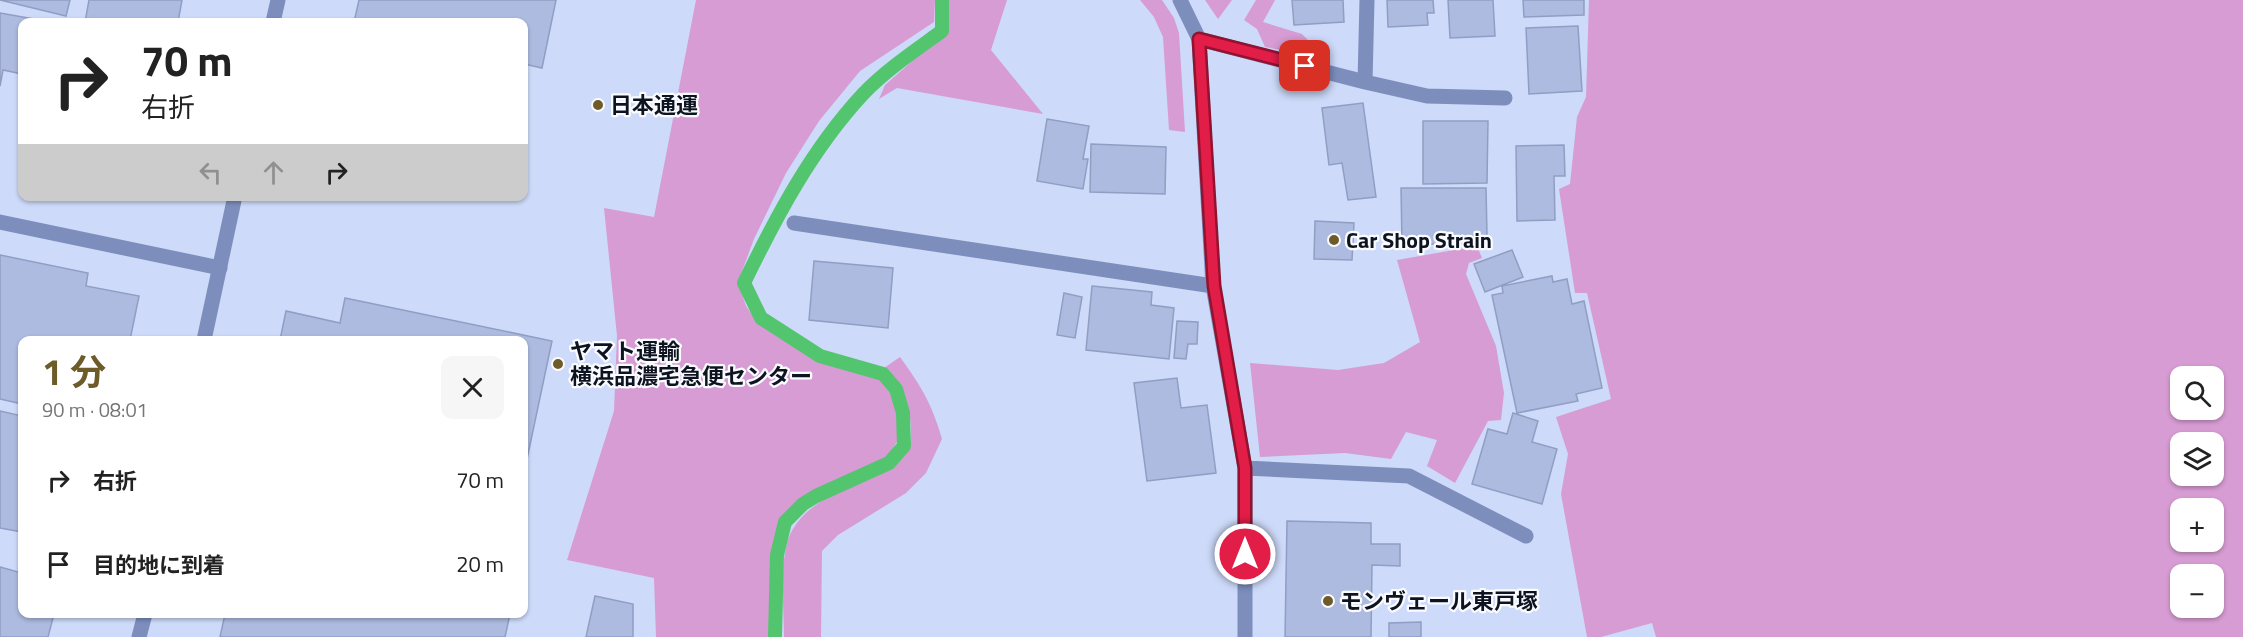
<!DOCTYPE html>
<html lang="ja">
<head>
<meta charset="utf-8">
<style>
	:root { --surface:#fff; --page:#f6f6f6; --text:#222; --muted:#767676; --accent:#6e5b2a }
	body { margin:0; font-family:"Titillium Web","Noto Sans JP",sans-serif; background:var(--page); color:var(--text); height:100vh; display:flex; flex-direction:column; font-size:22px; white-space:nowrap }
	* { box-sizing:border-box; margin:0 }
	p { font-size:20px; color:var(--muted) }
	.icon { flex:none; width:33px; height:33px; fill:none; stroke:currentColor; stroke-width:2; stroke-linecap:round; stroke-linejoin:round }
	.map { position:relative; flex:1; overflow:hidden }
	.drawer { position:absolute; left:18px; top:336px; width:510px; height:282px; display:flex; flex-direction:column; background:var(--surface); border-radius:12px; box-shadow:0 2px 4px #0004 }
	.drawer>* { flex:none }
	.guide { position:absolute; left:18px; top:18px; width:510px; height:183px; border-radius:12px; box-shadow:0 2px 4px #0004; background:#fff; color:var(--text); overflow:hidden }
	.buttons { position:absolute; left:2170px; top:366px; display:grid; gap:12px }
	.buttons a { display:grid; place-items:center; width:54px; height:54px; border-radius:12px; background:var(--surface); box-shadow:0 2px 4px #0004; font-size:30px }
	.pin { position:absolute; display:grid; place-items:center; width:51px; height:51px; color:#fff; margin:-26px; border-radius:12px; box-shadow:0 3px 9px #0006 }
	.me { position:absolute; width:66px; margin:-33px; rotate:0deg; stroke-linejoin:round; filter:drop-shadow(0 0 4px #0008) }
	.turn { display:flex; align-items:center; gap:21px; height:126px; padding:0 24px; font-size:27px }
	.turn .icon { width:78px; height:78px; stroke-width:2.5 }
	.turn b { display:block; font-size:42px; line-height:51px }
	.lanes { display:flex; align-items:center; height:57px; padding:0 24px; background:#0003; justify-content:center; gap:30px; direction:ltr }
	.lanes .off { opacity:.35 }
	.round { display:grid; place-items:center; flex:none; width:63px; height:63px; border-radius:12px; background:var(--page) }
	.head { display:flex; align-items:center; justify-content:space-between; height:102px; padding:0 24px }
	h1 { font-size:36px; font-weight:700; line-height:45px; color:var(--accent) }
	ul { padding:0; list-style:none }
	li { display:flex; align-items:center; gap:18px; height:84px; padding:0 24px }
	li div { flex:1 }
	li b { display:block; font-size:22px }
	li em { font-style:normal }
	.map>svg:first-child { display:block }
</style>
</head>
<body>
<div class="map">
<svg width="2243" height="637" viewBox="0 0 2243 637">
	<rect width="100%" height="100%" fill="#cddaf9"/>
	<!-- green -->
	<path fill="#d79cd3" fill-rule="evenodd" d="M696,0h239l-1,22 -74,49 -41,50 -33,52 -32,66 -16,43 8,24 12,17 59,38 62,17 11,14 8,21 -1,29 -11,16 -74,35 -19,12 -15,19 -6,32 -2,81h-114l-2,-59 -87,-18 47,-149 3,-75 -13,-128 50,9z
		M944,0h63l-16,50 52,64 -146,-26 -18,11 6,-14 60,-53z
		M1140,0h22l12,18 5,15 6,99 -16,-2 -6,-93 -9,-20z
		M1205,0h27l-14,19z
		M1256,0h19l-12,22 39,12 11,11 -2,11 -46,-9 -8,-18 -13,-9z
		M1589,0h654v637h-587l-4,-14 -51,14h-14l-26,-143 7,-40 -12,-37 55,-18 -24,-106h-12l-16,-104 11,-5 7,-67 9,-20zM2181,376h33v34h-33zM2181,442h33v34h-33zM2181,508h33v34h-33zM2181,574h33v34h-33z
		M1477,246l5,12 -13,5 -3,11 30,72 8,47 -3,27 -13,1 -33,62 -28,-17 10,-26 -31,-8 -15,27 -46,-6 -85,4 -10,-94 88,7 46,-7 36,-21 -23,-82z
		M900,357c21,29 32,47 42,82l-16,34 -20,20 -68,42 -16,16 -1,86h-37c0,-28 -6,-85 9,-108 17,-29 53,-40 82,-54 10,-5 23,-10 30,-20 6,-7 6,-17 6,-26 0,-24 -13,-43 -27,-61z"/>
	<g fill="none" stroke-linecap="round" stroke-linejoin="round">
		<!-- stream -->
		<path stroke="#54c56f" stroke-width="14" d="M775,637l2,-82 8,-33 18,-18 13,-8 73,-33 15,-17 -1,-33 -7,-24 -13,-15 -63,-18 -59,-38 -17,-35c33,-68 68,-134 119,-189 23,-24 53,-44 79,-63v-31"/>
	</g>
	<!-- building -->
	<path fill="#adbbe1" stroke="#909ec3" stroke-width="1.5" d="M0,0h70l-4,16z
		M89,0h93l-4,22h-93z
		M359,0h197l-14,68 -18,-4v-42h-170z
		M1292,0h51l1,22 -50,3z
		M1387,0h46l1,13h-7l1,12 -40,2z
		M1448,0h45l2,36 -45,2z
		M1523,0h61v15l-60,2z
		M0,13l51,9h-29v52l-19,-4 -3,16z
		M1578,26l4,65 -53,3 -3,-66z
		M1363,103l13,94 -28,3 -6,-37 -13,2 -7,-57z
		M1047,119l42,7 -6,33h5l-5,30 -46,-8z
		M1423,121h65l-1,62 -64,1z
		M1091,144l75,3 -1,47 -75,-2z
		M1564,145l1,31h-11l1,44 -38,1 -1,-75z
		M1401,188h85l1,48h-23v8h-62z
		M1315,221l39,2 -2,37 -38,-1z
		M1512,250l11,27 -38,15 -11,-28z
		M0,255l88,18 -2,13 53,10 -9,44h-108v64l-22,-5z
		M814,261l79,7 -5,60 -79,-8z
		M1552,276l1,6 14,-3 5,25 12,-3 18,87 -26,6 2,7 -61,12 -25,-118 11,-2 -1,-7z
		M1092,286l60,6 -1,13 23,3 -5,51 -83,-9z
		M1064,293l18,4 -7,41 -18,-3z
		M345,298l207,43 -25,118h-3v-119h-244l6,-29 54,12z
		M1177,321l21,1 -1,22h-9l-2,15 -12,-1z
		M1177,378l4,30 26,-3 9,68 -69,8 -13,-98z
		M0,411l22,5v116l-22,-4z
		M1513,413l25,8 -6,21 25,7 -15,55 -70,-20 16,-55 19,5z
		M1287,521l84,2v21h29v22l-28,-1 -1,72h-86z
		M0,567l22,6v41h32l-6,23h-48z
		M595,596l38,8v33h-47z
		M225,614h285l-5,23h-285z
		M1421,622v15h-32v-14z"/>
	<g fill="none" stroke-linecap="round" stroke-linejoin="round">
		<!-- minor -->
		<path stroke="#7d8ebd" stroke-width="15" d="M1180,0l19,39 14,247 32,182v169
			M1199,39l166,43 2,-82
			M1365,82l62,14 78,2
			M0,222l220,46
			M794,223l419,63
			M1245,468l164,8 117,60"/>
		<!-- tertiary -->
		<path stroke="#7d8ebd" stroke-width="15" d="M273,22l5,-22
			M204,340l31,-144
			M139,637l6,-23"/>
	</g>
	<g fill="none" stroke-linecap="round" stroke-linejoin="round">
		<!-- route casing -->
		<g stroke="#92132f" stroke-width="15">
			<path id="route" d="M1245,554v-86l-31,-182 -15,-247 106,27"/>
		</g>
		<!-- route -->
		<use href="#route" stroke="#e11d48" stroke-width="10"/>
	</g>
	<!-- markers -->
	<g fill="#6e5b2a" stroke="#f9fbff" stroke-width="2">
		<circle cx="598" cy="105" r="6"/>
		<circle cx="1334" cy="240" r="6"/>
		<circle cx="558" cy="364" r="6"/>
		<circle cx="1328" cy="601" r="6"/>
	</g>
	<g text-anchor="middle" dominant-baseline="central" stroke-width="4.5" stroke-linejoin="round" paint-order="stroke">
		<!-- poi labels -->
		<g font-size="22" font-weight="bold" fill="#0e1320" stroke="#f9fbff" text-anchor="start">
			<text x="610" y="105">日本通運</text>
			<text x="1346" y="240">Car Shop Strain</text>
			<text x="570" y="351">ヤマト運輸<tspan x="570" dy="25">横浜品濃宅急便センター</tspan></text>
			<text x="1340" y="601">モンヴェール東戸塚</text>
		</g>
	</g>
</svg>
<div class="buttons">
<a><svg class="icon" aria-label="search" viewBox="0 0 24 24"><circle cx="10" cy="10" r="6"/><path d="M15 15l6 6"/></svg></a>
<a><svg class="icon" aria-label="layers" viewBox="0 0 24 24"><path d="M12 4l9 5-9 5-9-5zM3 14l9 5 9-5"/></svg></a>
<a>+</a>
<a>−</a>
</div>
<div class="pin" style="left:1305px;top:66px;background:#d93025"><svg class="icon" aria-label="arrive" viewBox="0 0 24 24"><path d="M6 21V4h12l-3 4 3 4H6"/></svg></div>
<svg class="me" style="left:1245px;top:554px" viewBox="-20 -20 40 40"><circle r="17" fill="#e11d48" stroke="#fff" stroke-width="3"/><path d="M0-11L8 9 0 5-8 9z" fill="#fff"/></svg>
<div class="guide">
<div class="turn"><svg class="icon" aria-label="right" viewBox="0 0 24 24"><path d="M7 20v-9h11M14 6l5 5-5 5"/></svg><div><b>70 m</b>右折</div></div>
<div class="lanes"><svg class="icon off" aria-label="left" viewBox="0 0 24 24"><path d="M17 20v-9H6M10 6l-5 5 5 5"/></svg><svg class="icon off" aria-label="ahead" viewBox="0 0 24 24"><path d="M12 20V5M6 11l6-6 6 6"/></svg><svg class="icon" aria-label="right" viewBox="0 0 24 24"><path d="M7 20v-9h11M14 6l5 5-5 5"/></svg></div>
</div>
<section class="drawer">
<div class="head"><div><h1>1 分</h1><p>90 m · 08:01</p></div><a class="round"><svg class="icon" aria-label="close" viewBox="0 0 24 24"><path d="M6 6l12 12M18 6L6 18"/></svg></a></div>
<ul>
<li><svg class="icon" aria-label="right" viewBox="0 0 24 24"><path d="M7 20v-9h11M14 6l5 5-5 5"/></svg><div><b>右折</b></div><em>70 m</em></li>
<li><svg class="icon" aria-label="arrive" viewBox="0 0 24 24"><path d="M6 21V4h12l-3 4 3 4H6"/></svg><div><b>目的地に到着</b></div><em>20 m</em></li>
</ul>
</section>
</div>
</body>
</html>
